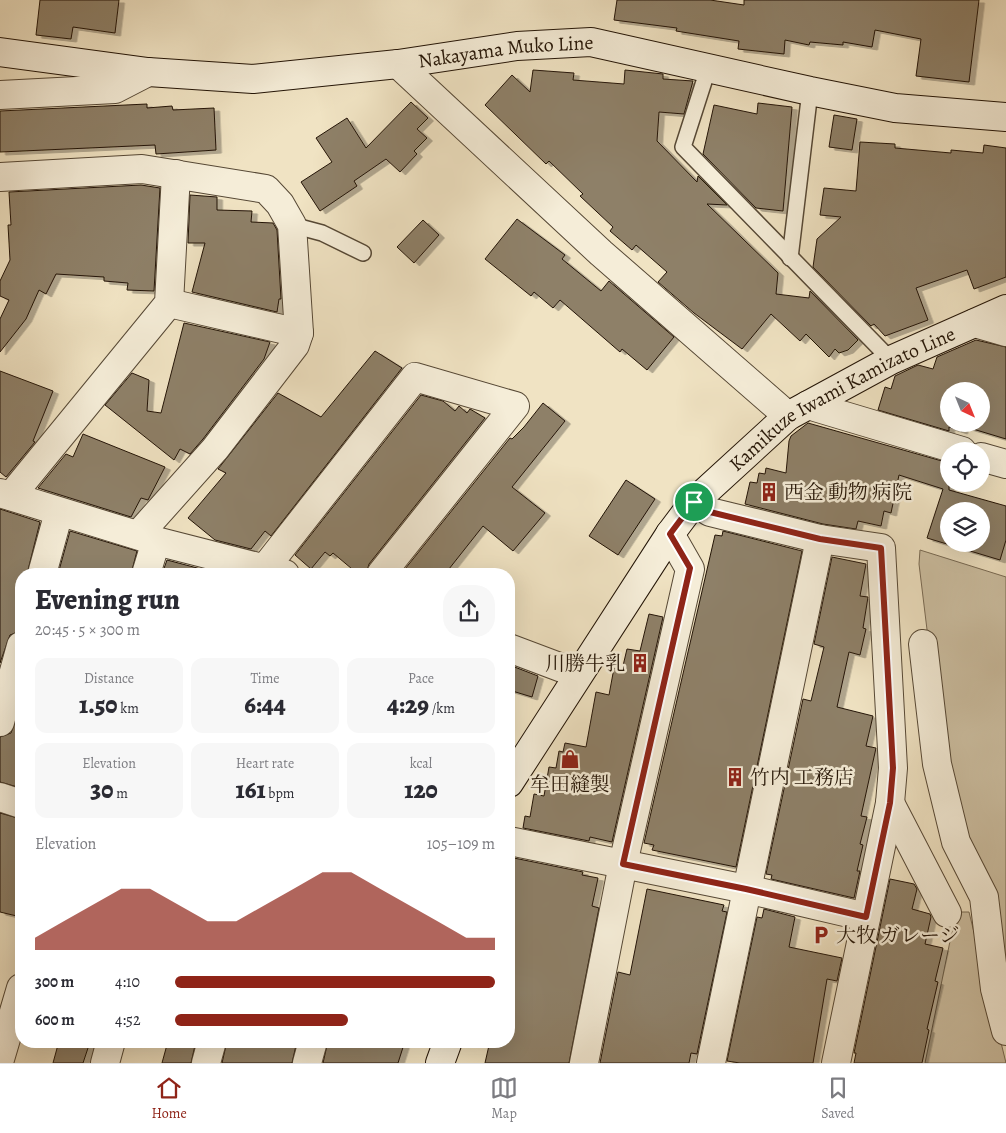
<!DOCTYPE html>
<html lang="en">
<head>
<meta charset="utf-8">
<style>
  body { margin:0; font-family:Alegreya,"Noto Serif JP",serif; background:#f7f7f7; color:#2b2b33; height:100vh; display:flex; flex-direction:column; font-size:19px; white-space:nowrap }
  * { box-sizing:border-box; margin:0 }
  p { font-size:16px; color:#7c7c81 }
  .icon { flex:none; width:28px; height:28px; fill:none; stroke:currentColor; stroke-width:2; stroke-linecap:round; stroke-linejoin:round }
  .map { position:relative; flex:1; overflow:hidden }
  .panel { position:absolute; left:15px; top:568px; width:500px; height:480px; display:flex; flex-direction:column; background:#fff; border-radius:20px; box-shadow:0 5px 20px #0002 }
  .panel>* { flex:none }
  .needle { width:32px; rotate:137deg }
  .fabs { position:absolute; left:940px; top:382px; display:grid; gap:10px }
  .fabs a { display:grid; place-items:center; width:50px; height:50px; border-radius:50%; background:#fff; box-shadow:0 5px 20px #0002; font-size:25px }
  .pin { position:absolute; display:grid; place-items:center; width:42px; height:42px; color:#fff; margin:-21px; border:2px solid #fff; border-radius:50%; box-shadow:0 1px 5px #0007 }
  .round { display:grid; place-items:center; flex:none; width:52px; height:52px; border-radius:20px; background:#f7f7f7 }
  .headline { display:flex; align-items:center; justify-content:space-between; height:85px; padding:0 20px }
  h1 { font-size:28px; font-weight:800; line-height:38px }
  .metrics { display:grid; grid-template-columns:repeat(3,1fr); gap:8px; height:85px; padding:5px 20px }
  .metrics div { display:grid; align-content:center; border-radius:12px; background:#f7f7f7; text-align:center }
  .metrics b { font-size:25px; font-weight:800 }
  .metrics small { font-size:14px; font-weight:400 }
  .metrics p { font-size:14px }
  .chart { height:140px; padding:10px 20px }
  .chart p { display:flex; justify-content:space-between }
  .chart svg { width:100%; height:90px; margin-top:5px; fill:#8f2418; opacity:.7 }
  ul { padding:0 20px; list-style:none; font-size:16px }
  li { display:grid; grid-template-columns:80px 60px 1fr; align-items:center; height:38px }
  li i { height:12px; border-radius:6px; background:#8f2418 }
  .tab-bar { display:flex; justify-content:space-around; align-items:center; height:70px; border-top:1px solid #e1e1e2; background:#fff; font-size:14px; color:#7c7c81 }
  .tab-bar a { display:grid; justify-items:center; gap:2px }
  .tab-bar .active { color:#8f2418 }
  .map>svg:first-child { display:block }
</style>
</head>
<body>
<div class="map">
<svg width="1006" height="1063" viewBox="0 0 1006 1063">
  <defs>
    <filter id="shadow"><feDropShadow dx="5.5" dy="3" stdDeviation="0" flood-color="#0004"/></filter>
  </defs>
  <rect width="100%" height="100%" fill="#f0e3c3"/>
  <filter id="stains"><feTurbulence type="fractalNoise" baseFrequency=".004" numOctaves="4"/><feColorMatrix values="0 0 0 0 .2 0 0 0 0 .09 0 0 0 0 .02 0 0 0 .5 -.17"/></filter>
  <radialGradient id="worn" r=".72"><stop offset=".6" stop-color="#630" stop-opacity="0"/><stop offset="1" stop-color="#630" stop-opacity=".3"/></radialGradient>
  <!-- green -->
  <g fill="#cdc0a3" stroke="#786a54">
    <path d="M920,550L1006,577V1005L961,837L929,646L919,564Z"/>
    <path d="M956,912H969L1006,1063H925Z"/>
  </g>
  <!-- building -->
  <g fill="#8e8068" stroke="#231406" fill-rule="evenodd" filter="url(#shadow)">
    <path d="M40,0H119L115,33L73,27L71,39L36,35Z"/>
    <path d="M617,0H710L744,5V0H979L969,82L916,76L921,39L875,30L872,47L843,42V45L810,42L809,45L785,40L784,54L738,49L739,41L676,31L677,28L614,20Z"/>
    <path d="M533,70L574,73L573,80L624,84L625,70L663,74V79L693,81L684,114L659,112L657,141L697,182L698,176L727,205L707,204L778,273L776,294L809,298L810,291L858,340L848,350L839,353L835,349L829,357L806,334L800,341L771,314L742,349L694,313L658,282L667,272L636,245L632,250L610,231L613,227L580,196L583,194L549,161L546,164L485,105L512,75L530,92Z"/>
    <path d="M411,102L428,118L417,129L427,138L414,151L417,154L400,172L386,159L354,181L357,186L320,211L301,182L332,162L316,138L347,118L366,148Z"/>
    <path d="M758,103L792,107L783,211L756,208L703,154L714,105L757,114Z"/>
    <path d="M147,104V108L172,106L173,110L214,108L216,150L156,154L155,145L0,152V111Z"/>
    <path d="M834,115L857,119L852,150L829,147Z"/>
    <path d="M860,142L895,144V148L951,153V150L983,153L984,145L1006,148V277L974,289L967,270L916,288L928,320L885,336L874,324L871,326L813,267L817,239L841,217L820,215L824,188L856,191Z"/>
    <path d="M141,185L160,188L154,291L127,290L128,283L104,281V277L56,274L46,294L39,290L26,319L0,352V319L9,300L0,296V281L10,260L8,225H11L9,192Z"/>
    <path d="M190,195L217,197V210L252,211L251,222L273,223L277,230L281,299H279L277,312L192,292L205,243H188Z"/>
    <path d="M517,219L565,255L562,259L601,291L609,281L674,337L647,370L622,349L620,352L560,300L553,308L534,292L531,296L485,259Z"/>
    <path d="M423,220L439,235L414,263L397,247Z"/>
    <path d="M184,323L270,342L264,359L203,439L190,454L180,449L174,460L105,405L132,373L149,380L147,411L161,413Z"/>
    <path d="M976,340L1006,347V439L963,426L962,431L949,427V431L878,410L885,387L891,389L895,376L918,365L933,369L937,357ZM949,391H981V424H949Z"/>
    <path d="M375,351L402,368L271,536L265,531L251,549L215,540L188,518L226,473L218,469L278,393L321,417Z"/>
    <path d="M0,371L53,391L33,441L35,442L6,477L0,472Z"/>
    <path d="M421,395L443,401L455,411L459,406L467,413L470,409L485,418L369,564L366,574H358L333,553L330,556L325,552L311,569L295,555Z"/>
    <path d="M543,403L565,421L512,487L545,513L513,551L483,526L445,574H401L510,438L512,439L524,427Z"/>
    <path d="M808,423L949,463V490L1006,506V540L1000,560L927,538L943,489L899,475L891,513L884,511L881,526L858,521L856,529L823,524L745,504L750,482L757,483L759,473L765,474L766,468L786,473L789,441L791,436ZM949,511H981V544H949Z"/>
    <path d="M83,434L165,467L148,500L141,498L131,517L38,488L66,454L73,457Z"/>
    <path d="M626,480L655,499L618,555L589,536Z"/>
    <path d="M0,509L40,522L27,574H21V631L10,635L0,663Z"/>
    <path d="M70,531L137,551L131,574H58Z"/>
    <path d="M723,531L802,551L736,867L652,850L654,845L644,843L715,535L722,536Z"/>
    <path d="M832,557L866,564L860,596L868,597L863,628L866,629L860,655L849,652L837,707L873,716L866,746L876,748L861,816L867,817L860,844L863,845L857,871H860L854,898L771,879L772,875L766,874L803,699L811,701L824,647L814,644Z"/>
    <path d="M167,560L201,569V574H162Z"/>
    <path d="M649,614L663,617L612,842L590,837L589,841L523,828L525,816L530,817L534,794L544,796L549,767L556,768L559,751L563,752L565,743L586,747L596,692L609,695L614,668L622,670L627,649L640,651Z"/>
    <path d="M512,666L538,676L532,697L509,690Z"/>
    <path d="M21,704V788L0,782V737L11,733Z"/>
    <path d="M0,813L21,819V917L0,912Z"/>
    <path d="M509,857L583,872L582,875L598,878L592,906L599,908L569,1063H485L490,1041H509Z"/>
    <path d="M890,879L914,884L917,889L912,909L930,914L931,917L925,944L943,948L935,981L938,982L927,1029L929,1030L922,1063H854L856,1053H854Z"/>
    <path d="M647,889L724,905L722,911L727,912L697,1054L691,1053L689,1063H600L618,972L630,975Z"/>
    <path d="M764,909L795,917L789,947L842,958L837,981L827,979L813,1063H740L727,1061L757,917L762,918Z"/>
    <path d="M59,1041H76L89,1045L83,1063H53Z"/>
    <path d="M168,1041H196L191,1063H162Z"/>
    <path d="M227,1041H297L292,1063H222Z"/>
    <path d="M328,1041H405L398,1063H323Z"/>
  </g>
  <g fill="none" stroke-linecap="round" stroke-linejoin="round">
    <!-- lane casing -->
    <g stroke="#564835" stroke-width="18">
      <g id="lane">
        <path d="M708,69L683,147L891,360"/>
        <path d="M292,225L322,233L363,253"/>
        <path d="M790,258L810,91"/>
      </g>
    </g>
    <!-- street casing -->
    <g stroke="#564835" stroke-width="30">
      <g id="street">
        <path d="M398,64L601,253L788,416"/>
        <path d="M0,95L115,89L148,72"/>
        <path d="M0,177L142,169L266,189L280,204L292,225L299,333L295,345L215,449L139,534"/>
        <path d="M169,303L299,333"/>
        <path d="M975,323L1006,332"/>
        <path d="M808,405L962,451"/>
        <path d="M981,457L1006,464"/>
        <path d="M0,493L156,541L285,574"/>
        <path d="M11,496L169,303L176,174"/>
        <path d="M694,502L710,512L820,539L881,548L893,768L890,803L836,1063"/>
        <path d="M265,568L415,377L515,406L381,574"/>
        <path d="M42,574L59,512"/>
        <path d="M146,574L156,541"/>
        <path d="M923,644L937,764L956,842L984,897L995,989L1006,1031"/>
        <path d="M509,648L578,674"/>
        <path d="M0,722L21,646"/>
        <path d="M0,797L21,804"/>
        <path d="M890,803L947,913"/>
        <path d="M509,841L746,889L866,917"/>
        <path d="M0,1059L21,988"/>
        <path d="M105,1063L111,1041"/>
        <path d="M206,1063L212,1041"/>
        <path d="M307,1063L313,1041"/>
        <path d="M584,1063L623,864L690,569L670,534"/>
        <path d="M711,1063L820,539"/>
      </g>
    </g>
    <!-- secondary casing -->
    <g stroke="#231406" stroke-width="30">
      <g id="secondary">
        <path id="s1" d="M0,52L148,72L253,79L398,64L517,46L591,42L810,91L895,108L1006,117"/>
        <path id="s2" d="M509,783L670,534L694,502L788,416L891,360L1006,309"/>
        <path d="M440,1063L448,1041"/>
      </g>
    </g>
    <!-- lane -->
    <use href="#lane" stroke="#f5edd8" stroke-width="15"/>
    <!-- street -->
    <use href="#street" stroke="#f5edd8" stroke-width="28"/>
    <!-- secondary -->
    <use href="#secondary" stroke="#f5edd8" stroke-width="28"/>
  </g>
  <g fill="none" stroke-linecap="round" stroke-linejoin="round">
    <!-- route casing -->
    <g stroke="#fff" stroke-width="10">
      <path id="route" d="M694,502L710,512L820,539L881,548L893,768L890,803L866,917L746,889L623,864L690,568L670,534Z"/>
    </g>
    <!-- route -->
    <use href="#route" stroke="#8f2418" stroke-width="6"/>
  </g>
  <!-- icons -->
  <defs>
    <g id="building-bare" transform="scale(1.5)"><path d="M-4-6H4V6H1V3H-1V6H-4ZM-2.5-4.3h1.7v1.8h-1.7ZM.8-4.3h1.7v1.8H.8ZM-2.5-1h1.7V.8h-1.7ZM.8-1h1.7V.8H.8Z" fill="#8f2418" stroke="#f5edd8" stroke-width="2.5" paint-order="stroke"/></g>
    <g id="shop-bare" transform="scale(1.5)"><path d="M-5-2.5h2.3a2.7 3.5 0 0 1 5.4 0H5L5.5 6h-11ZM-1.5-2.5h3a1.5 2.3 0 0 0-3 0Z" fill="#8f2418" stroke="#f5edd8" stroke-width="2.5" paint-order="stroke"/></g>
    <g id="parking-bare" transform="scale(1.5)"><path d="M-3.5-5.5H1a3.5 3.5 0 0 1 0 7H-1V5.5H-3.5ZM-1-3.4V-.6H.8a1.4 1.4 0 0 0 0-2.8Z" fill="#8f2418" stroke="#f5edd8" stroke-width="2.5" paint-order="stroke"/></g>
  </defs>
  <g fill-rule="evenodd">
    <use href="#building-bare" x="769" y="492"/>
    <use href="#building-bare" x="640" y="663"/>
    <use href="#shop-bare" x="570" y="759"/>
    <use href="#building-bare" x="735" y="777"/>
    <use href="#parking-bare" x="821" y="935"/>
  </g>
  <g text-anchor="middle" dominant-baseline="central" stroke-width="5" stroke-linejoin="round" paint-order="stroke">
    <!-- street labels -->
    <g font-size="20" fill="#231406" stroke="#f5edd8">
      <text stroke="none"><textPath href="#s1" startOffset="509">Nakayama Muko Line</textPath></text>
      <text stroke="none"><textPath href="#s2" startOffset="519">Kamikuze Iwami Kamizato Line</textPath></text>
    </g>
    <!-- poi labels -->
    <g font-size="20" fill="#231406" stroke="#f5edd8" text-anchor="start">
      <text x="784" y="492">西金 動物 病院</text>
      <text x="625" y="663" text-anchor="end">川勝牛乳</text>
      <text x="750" y="777">竹内 工務店</text>
      <text x="570" y="784" text-anchor="middle">牟田縫製</text>
      <text x="836" y="935">大牧 ガレージ</text>
    </g>
  </g>
  <rect width="100%" height="100%" filter="url(#stains)"/>
  <rect width="100%" height="100%" fill="url(#worn)"/>
</svg>
<div class="fabs">
<a><svg class="needle" viewBox="-14 -14 28 28"><path d="M0-13l5 13h-10z" fill="#e53935"/><path d="M0 13l5-13h-10z" fill="#7c7c81"/></svg></a>
<a><svg class="icon" aria-label="locate" viewBox="0 0 24 24"><circle cx="12" cy="12" r="6"/><path d="M12 2v4M12 18v4M2 12h4M18 12h4"/></svg></a>
<a><svg class="icon" aria-label="layers" viewBox="0 0 24 24"><path d="M12 4l9 5-9 5-9-5zM3 14l9 5 9-5"/></svg></a>
</div>
<div class="pin" style="left:694px;top:502px;background:#1e9e55"><svg class="icon" aria-label="arrive" viewBox="0 0 24 24"><path d="M6 21V4h12l-3 4 3 4H6"/></svg></div>
<section class="panel">
<div class="headline"><div><h1>Evening run</h1><p>20:45 · 5 × 300 m</p></div><a class="round"><svg class="icon" aria-label="share" viewBox="0 0 24 24"><path d="M12 15V3M7 8l5-5 5 5M5 13v7h14v-7"/></svg></a></div>
<div class="metrics">
<div><p>Distance</p><b>1.50<small> km</small></b></div>
<div><p>Time</p><b>6:44</b></div>
<div><p>Pace</p><b>4:29<small> /km</small></b></div>
</div>
<div class="metrics">
<div><p>Elevation</p><b>30<small> m</small></b></div>
<div><p>Heart rate</p><b>161<small> bpm</small></b></div>
<div><p>kcal</p><b>120</b></div>
</div>
<div class="chart"><p><span>Elevation</span>105–109 m</p>
<svg viewBox="0 0 160 44" preserveAspectRatio="none"><path d="M0 44V38L10 30L20 22L30 14L40 14L50 22L60 30L70 30L80 22L90 14L100 6L110 6L120 14L130 22L140 30L150 38L160 38V44z"/></svg>
</div>
<ul>
<li><b>300 m</b>4:10<i style="width:100%"></i></li>
<li><b>600 m</b>4:52<i style="width:54%"></i></li>
</ul>
</section>
</div>
<nav class="tab-bar">
<a class="active"><svg class="icon" aria-label="home" viewBox="0 0 24 24"><path d="M3 11l9-7 9 7M6 9v11h12V9"/></svg>Home</a>
<a><svg class="icon" aria-label="map" viewBox="0 0 24 24"><path d="M3 6l6-2 6 2 6-2v14l-6 2-6-2-6 2zM9 4v14M15 6v14"/></svg>Map</a>
<a><svg class="icon" aria-label="saved" viewBox="0 0 24 24"><path d="M7 4h10v16l-5-4-5 4z"/></svg>Saved</a>
</nav>
</body>
</html>
